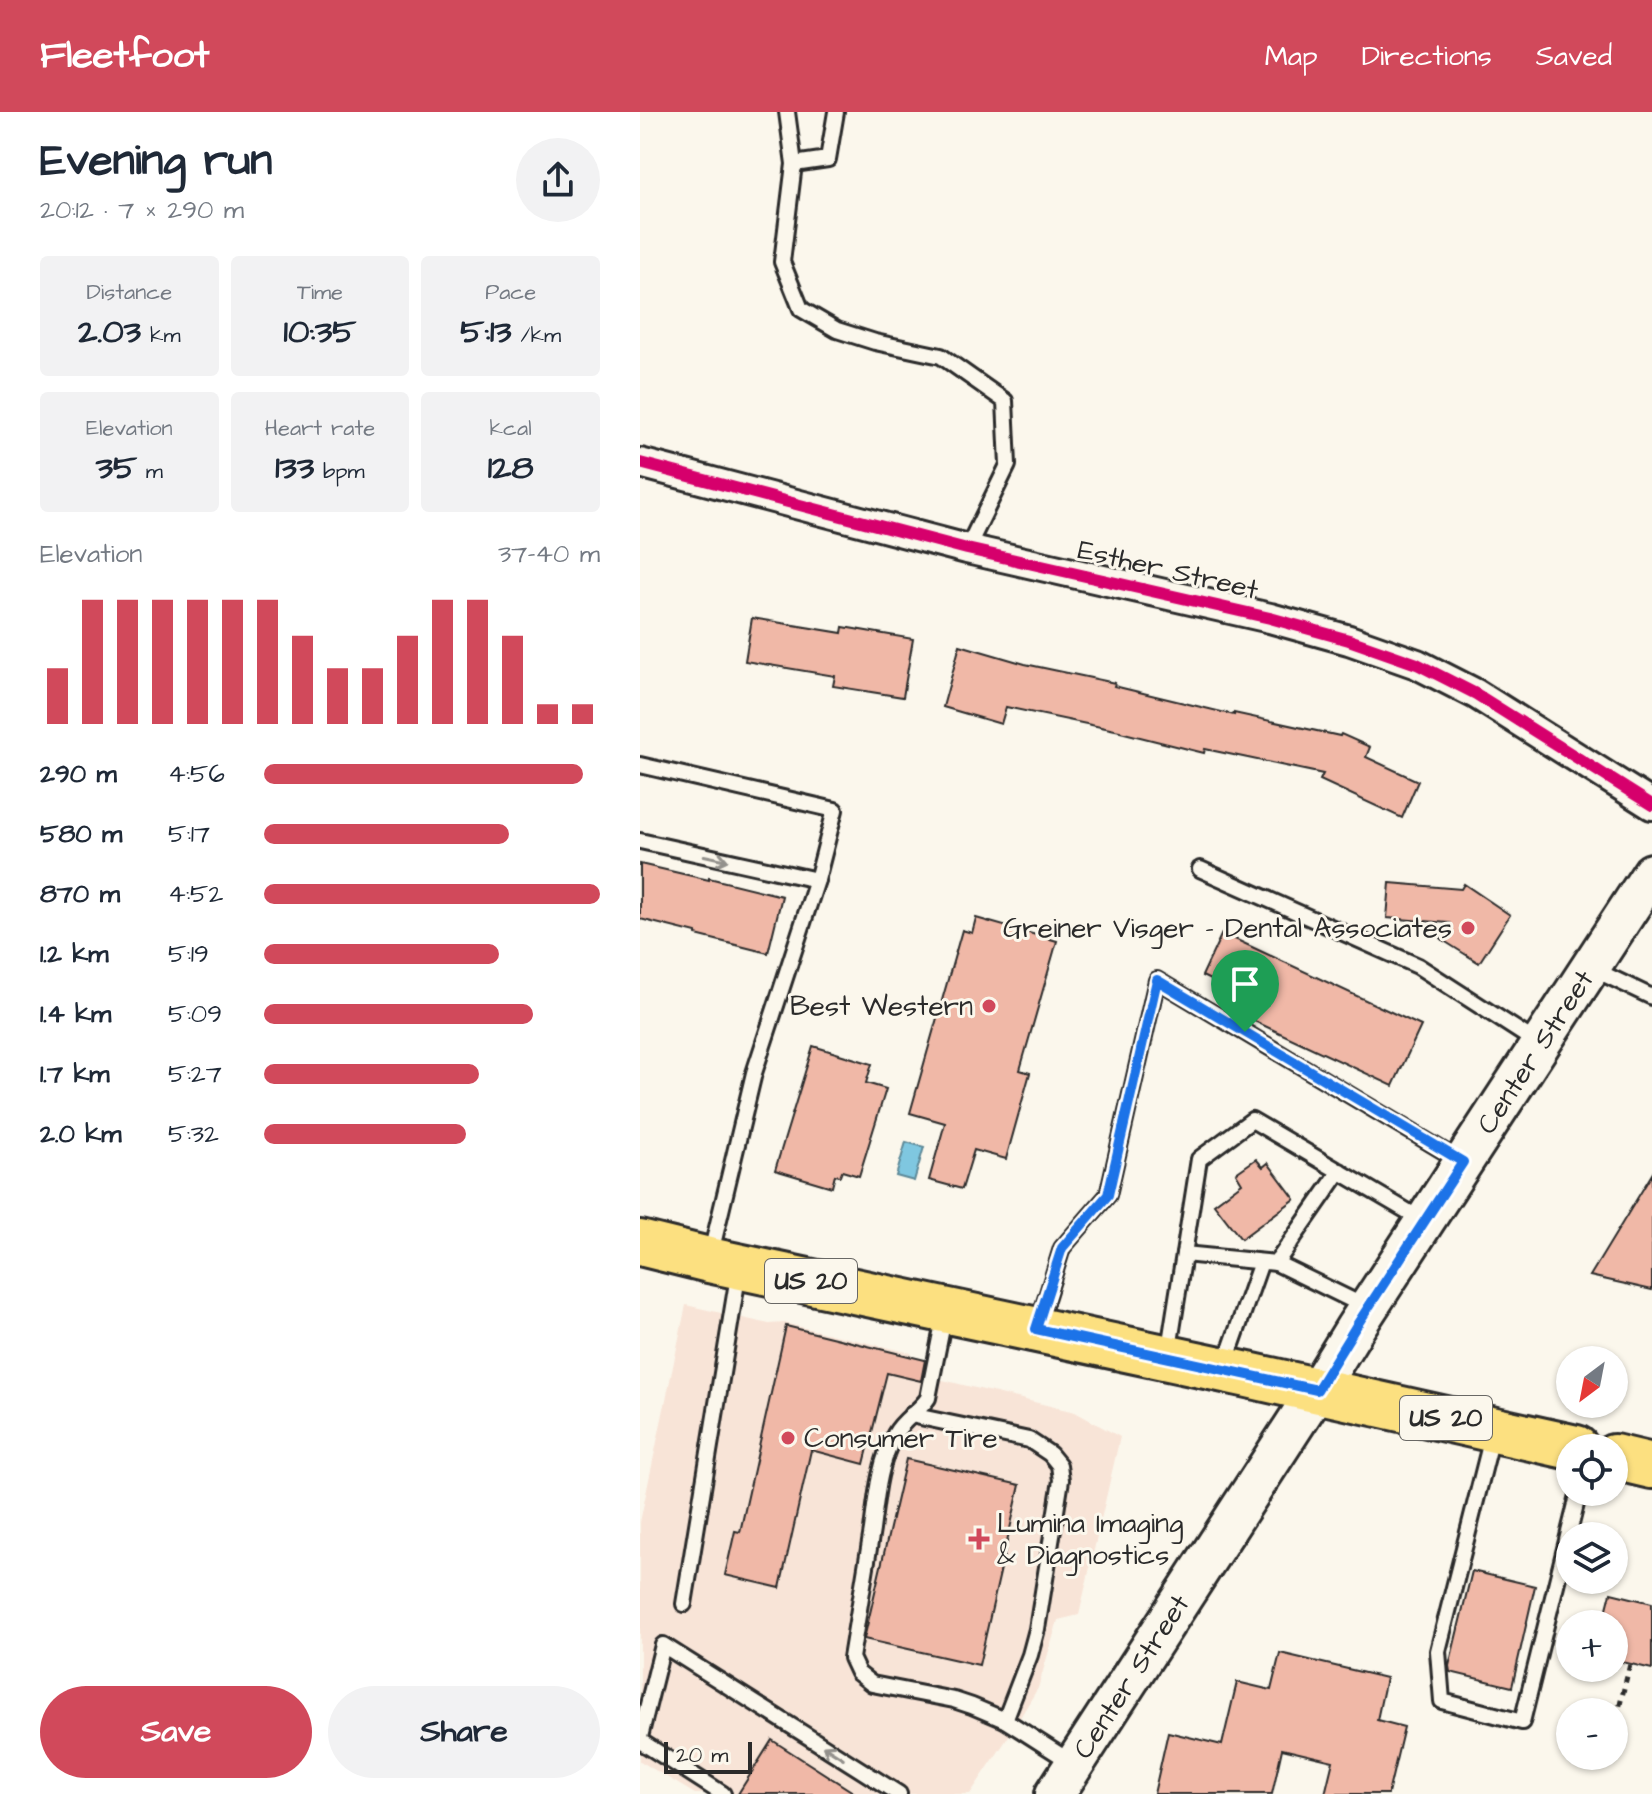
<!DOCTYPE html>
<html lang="en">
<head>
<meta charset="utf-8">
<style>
  body { margin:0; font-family:"Architects Daughter",sans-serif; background:#f2f2f3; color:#1f2937; height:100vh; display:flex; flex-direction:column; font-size:30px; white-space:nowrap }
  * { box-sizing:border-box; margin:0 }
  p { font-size:26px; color:#747a83 }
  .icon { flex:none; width:44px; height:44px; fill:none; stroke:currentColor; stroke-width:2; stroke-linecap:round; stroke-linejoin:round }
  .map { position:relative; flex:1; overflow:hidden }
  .drawer { display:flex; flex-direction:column; background:#fff; width:640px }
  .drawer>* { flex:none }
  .needle { width:52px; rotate:212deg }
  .controls { position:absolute; left:916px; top:1234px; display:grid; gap:16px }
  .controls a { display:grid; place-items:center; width:72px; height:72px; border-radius:50%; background:#fff; box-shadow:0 2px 6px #0004; font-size:40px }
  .scale { position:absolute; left:24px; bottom:20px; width:88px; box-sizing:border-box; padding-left:8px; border:4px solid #2b2b2b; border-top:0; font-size:22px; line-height:28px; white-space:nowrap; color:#2b2b2b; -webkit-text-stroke:6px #fbf7ec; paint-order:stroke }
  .pin { position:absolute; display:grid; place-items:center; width:68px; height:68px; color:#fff; margin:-82px -34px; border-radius:50% 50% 50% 0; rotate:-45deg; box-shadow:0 0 8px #0007 }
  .pin .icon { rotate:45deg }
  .round { display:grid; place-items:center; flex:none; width:84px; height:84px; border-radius:42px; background:#f2f2f3 }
  .overview { display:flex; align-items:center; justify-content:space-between; height:136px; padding:0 40px }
  h1 { font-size:44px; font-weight:700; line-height:60px }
  .metrics { display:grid; grid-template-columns:repeat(3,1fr); gap:12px; height:136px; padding:8px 40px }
  .metrics div { display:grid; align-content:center; border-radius:8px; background:#f2f2f3; text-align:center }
  .metrics b { font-size:34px; font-weight:700 }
  .metrics small { font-size:22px; font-weight:400 }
  .metrics p { font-size:22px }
  .chart { height:224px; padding:16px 40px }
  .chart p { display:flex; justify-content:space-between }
  .chart svg { width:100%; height:144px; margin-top:8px; stroke:#d1495b; stroke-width:6 }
  .button { display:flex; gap:16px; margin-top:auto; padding:16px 40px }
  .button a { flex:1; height:92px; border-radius:48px; background:#d1495b; color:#fff; font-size:32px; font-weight:700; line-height:92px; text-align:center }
  .button a+a { background:#f2f2f3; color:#1f2937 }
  ul { padding:0 40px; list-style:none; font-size:26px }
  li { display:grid; grid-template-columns:128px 96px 1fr; align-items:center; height:60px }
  li i { height:20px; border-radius:10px; background:#d1495b }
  header { display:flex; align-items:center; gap:48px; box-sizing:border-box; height:112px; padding:0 40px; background:#d1495b; color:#fff }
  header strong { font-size:38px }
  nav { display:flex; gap:44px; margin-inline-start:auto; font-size:28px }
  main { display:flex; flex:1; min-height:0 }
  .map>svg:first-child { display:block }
</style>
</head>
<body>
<header>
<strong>Fleetfoot</strong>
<nav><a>Map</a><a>Directions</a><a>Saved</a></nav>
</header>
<main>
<section class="drawer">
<div class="overview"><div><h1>Evening run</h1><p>20:12 · 7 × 290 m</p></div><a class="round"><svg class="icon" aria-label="share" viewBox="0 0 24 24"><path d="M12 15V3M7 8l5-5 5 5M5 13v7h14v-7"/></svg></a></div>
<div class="metrics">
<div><p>Distance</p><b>2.03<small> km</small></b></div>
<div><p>Time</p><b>10:35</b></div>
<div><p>Pace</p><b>5:13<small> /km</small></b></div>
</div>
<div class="metrics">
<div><p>Elevation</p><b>35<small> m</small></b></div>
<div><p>Heart rate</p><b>133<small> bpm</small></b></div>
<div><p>kcal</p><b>128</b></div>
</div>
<div class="chart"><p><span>Elevation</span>37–40 m</p>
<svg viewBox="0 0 160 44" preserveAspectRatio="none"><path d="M5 44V27M15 44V6M25 44V6M35 44V6M45 44V6M55 44V6M65 44V6M75 44V17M85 44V27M95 44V27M105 44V17M115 44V6M125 44V6M135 44V17M145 44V38M155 44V38"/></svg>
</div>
<ul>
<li><b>290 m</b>4:56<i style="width:95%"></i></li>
<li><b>580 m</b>5:17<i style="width:73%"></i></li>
<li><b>870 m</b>4:52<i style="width:100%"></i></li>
<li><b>1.2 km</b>5:19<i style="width:70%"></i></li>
<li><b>1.4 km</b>5:09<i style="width:80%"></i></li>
<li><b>1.7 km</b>5:27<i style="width:64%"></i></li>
<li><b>2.0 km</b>5:32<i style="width:60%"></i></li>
</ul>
<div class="button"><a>Save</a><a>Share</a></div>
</section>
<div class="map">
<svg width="1012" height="1682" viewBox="0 0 1012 1682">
  <rect width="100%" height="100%" fill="#fbf7ec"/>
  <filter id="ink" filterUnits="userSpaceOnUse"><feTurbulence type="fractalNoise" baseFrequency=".0125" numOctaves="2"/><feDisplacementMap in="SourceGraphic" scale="16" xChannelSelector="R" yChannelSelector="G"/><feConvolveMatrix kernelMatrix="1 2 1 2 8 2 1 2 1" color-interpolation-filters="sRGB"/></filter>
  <g filter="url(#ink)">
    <!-- built -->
    <path fill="#f8e4d7" d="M46,1193L129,1212L144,1211L271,1241L278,1262L435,1300L480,1325L439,1503L418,1508L398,1576L365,1630L330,1682H55L0,1649V1410Z"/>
    <!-- water -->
    <path fill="#7fc7e0" stroke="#5d8998" stroke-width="2" d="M266,1030L284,1035L274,1069L256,1064Z"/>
    <!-- building -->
    <g fill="#f0b8a7" stroke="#2b2b2b" stroke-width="2">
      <path d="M112,506L202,521L203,515L273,527L263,585L193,574L195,564L105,549Z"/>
      <path d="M320,533L385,552L475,571L474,574L594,603V601L700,624L701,622L730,635L726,645L778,669L762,706L680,668L683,662L565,637L564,641L480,620V619L366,595L361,612L303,595Z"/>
      <path d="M0,752L69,768V766L142,784L128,841L56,823V821L0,807Z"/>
      <path d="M750,771L821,777L824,772L870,803L839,851L801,827L810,811L747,806Z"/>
      <path d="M336,806L417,829L380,958L390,961L366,1047L334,1038L322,1077L289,1068L305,1011L270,1001L322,818L332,821Z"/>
      <path d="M582,821L781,914L753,974L610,907L618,891L562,864Z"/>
      <path d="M173,934L232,952L226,971L246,977L219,1064L202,1059L200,1064L195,1063L192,1075L135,1058Z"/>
      <path d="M616,1047L623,1055L628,1051L655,1087L601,1127L574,1092L602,1071L596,1061Z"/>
      <path d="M1012,1062V1178L950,1164Z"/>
      <path d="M146,1214L285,1248L281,1269L247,1261L224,1352L171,1338L140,1476L85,1463L95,1419L100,1420Z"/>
      <path d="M266,1347L380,1373L339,1553L224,1527Z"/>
      <path d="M832,1459L895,1474L872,1575L810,1560L809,1554Z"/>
      <path d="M971,1481L1012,1491V1557L974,1548V1512H963Z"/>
      <path d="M640,1541L746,1566L737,1608L764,1615L748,1682H685L693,1649L642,1637L632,1682H514L528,1620L582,1633L597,1570L631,1578Z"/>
      <path d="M132,1628L216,1682H98Z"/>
    </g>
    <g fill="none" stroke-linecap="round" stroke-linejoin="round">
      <!-- lane casing -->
      <g stroke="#2b2b2b" stroke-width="20">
        <g id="lane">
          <path d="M147,0L154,52L142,150L161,197L197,218L235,230L301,244L365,289L368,353L327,437"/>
          <path d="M154,52L188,47L196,0"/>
          <path d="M0,653L195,698L177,768L0,729"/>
          <path d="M560,757L778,854L899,932"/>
          <path d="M951,856L1012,885"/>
          <path d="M544,1142L636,1151L700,1059"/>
          <path d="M70,1145L114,961L177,768"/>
          <path d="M636,1151L726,1195"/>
          <path d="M305,1201L288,1286C279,1300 263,1307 255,1322C239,1350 236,1387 232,1418C225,1461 218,1504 211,1546L218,1561L232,1572L314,1588L332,1594L365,1608L434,1652"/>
          <path d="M398,1213L422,1136L468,1083L517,868L822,1050"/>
          <path d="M528,1243L559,1047L612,1008L784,1109"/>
          <path d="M584,1255L621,1150"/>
          <path d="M271,1303L389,1328L410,1342L419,1353L421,1368L397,1517L390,1543L365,1608"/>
          <path d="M853,1321L798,1539L802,1589L882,1610L939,1380"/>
          <path d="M44,1492L99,1158"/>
          <path d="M0,1625L23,1533L259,1682"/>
          <path d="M0,1629L83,1682"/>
        </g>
      </g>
      <!-- street casing -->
      <g stroke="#2b2b2b" stroke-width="34">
        <path id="street" d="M0,351L327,437L630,506L709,528L777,552L836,582L1012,693"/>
      </g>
      <!-- secondary casing -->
      <g stroke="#2b2b2b" stroke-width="44">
        <g id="secondary">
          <path id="s1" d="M415,1682L677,1278L715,1216L1012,761"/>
        </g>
      </g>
      <!-- primary casing -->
      <g stroke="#2b2b2b" stroke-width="50">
        <g id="primary">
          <path d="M0,1131L69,1148L608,1263L936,1336"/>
          <path d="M974,1345L1012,1354"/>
        </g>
      </g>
      <!-- path -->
      <path stroke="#2b2b2b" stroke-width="5" stroke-dasharray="6 6" stroke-linecap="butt" d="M974,1617L990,1552"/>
      <!-- lane -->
      <use href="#lane" stroke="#fbf7ec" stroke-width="14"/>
      <!-- street -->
      <use href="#street" stroke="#fbf7ec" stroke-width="28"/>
      <!-- secondary -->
      <use href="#secondary" stroke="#fbf7ec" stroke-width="38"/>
      <!-- primary -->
      <use href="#primary" stroke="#fce080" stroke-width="44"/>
      <!-- cycleway casing -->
      <g stroke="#fbf7ec" stroke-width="17">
        <path id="cycleway" d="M0,351L327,437L630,506L709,528L777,552L836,582L1012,693"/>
      </g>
      <!-- cycleway -->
      <use href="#cycleway" stroke="#d6006c" stroke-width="12"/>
    </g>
    <!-- one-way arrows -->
    <defs><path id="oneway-shaft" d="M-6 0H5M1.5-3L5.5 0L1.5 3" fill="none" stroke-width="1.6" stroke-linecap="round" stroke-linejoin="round" transform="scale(2)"/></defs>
    <g stroke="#93918c">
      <use href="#oneway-shaft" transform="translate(76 746) rotate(12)"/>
      <use href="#oneway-shaft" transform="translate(193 1640) rotate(-148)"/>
    </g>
  </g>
  <g fill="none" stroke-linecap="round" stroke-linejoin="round" filter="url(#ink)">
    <!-- route casing -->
    <g stroke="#fff" stroke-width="16">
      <path id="route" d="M517,868L823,1050L715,1216L677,1278L396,1217L422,1136L468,1083Z"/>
    </g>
    <!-- route -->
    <use href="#route" stroke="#1a73e8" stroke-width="10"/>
  </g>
  <!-- markers -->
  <g fill="#d1495b" stroke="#fbf7ec" stroke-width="3">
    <circle cx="828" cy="816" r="8"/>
    <circle cx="349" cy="894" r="8"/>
    <circle cx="148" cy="1326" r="8"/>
    <path d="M335 1415h8v8h8v8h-8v8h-8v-8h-8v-8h8z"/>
  </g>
  <g text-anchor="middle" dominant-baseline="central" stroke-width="6" stroke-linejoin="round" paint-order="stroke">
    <!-- shield labels -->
    <g fill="#fbf7ec" stroke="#696865" stroke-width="2">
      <rect x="125" y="1147" width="92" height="44" rx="6"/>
      <rect x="760" y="1284" width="92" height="44" rx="6"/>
    </g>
    <g font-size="26" font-weight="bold" fill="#2b2b2b">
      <text x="171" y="1169">US 20</text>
      <text x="806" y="1306">US 20</text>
    </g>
    <!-- street labels -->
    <g font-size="28" fill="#2b2b2b" stroke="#fbf7ec">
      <text transform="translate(528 458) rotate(13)">Esther Street</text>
      <text stroke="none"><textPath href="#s1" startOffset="884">Center Street</textPath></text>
      <text stroke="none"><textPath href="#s1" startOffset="140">Center Street</textPath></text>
    </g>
    <!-- poi labels -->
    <g font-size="28" fill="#2b2b2b" stroke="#fbf7ec" text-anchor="end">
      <text x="812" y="816">Greiner Visger - Dental Associates</text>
      <text x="333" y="894">Best Western</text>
      <text x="164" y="1326" text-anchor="start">Consumer Tire</text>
      <text x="357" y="1411" text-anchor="start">Lumina Imaging<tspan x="357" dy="32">&amp; Diagnostics</tspan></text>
    </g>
  </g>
</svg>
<div class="controls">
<a><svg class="needle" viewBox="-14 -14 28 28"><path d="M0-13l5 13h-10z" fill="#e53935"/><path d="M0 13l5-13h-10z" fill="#747a83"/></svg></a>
<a><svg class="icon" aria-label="locate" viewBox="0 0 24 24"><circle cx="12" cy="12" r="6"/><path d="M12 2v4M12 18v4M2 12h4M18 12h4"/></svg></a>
<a><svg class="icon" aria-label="layers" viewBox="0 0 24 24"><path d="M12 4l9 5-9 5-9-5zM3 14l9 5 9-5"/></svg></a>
<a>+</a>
<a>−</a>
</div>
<div class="scale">20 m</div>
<div class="pin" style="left:605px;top:920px;background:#1e9e55"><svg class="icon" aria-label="arrive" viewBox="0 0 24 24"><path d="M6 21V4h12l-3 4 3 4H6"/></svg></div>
</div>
</main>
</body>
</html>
